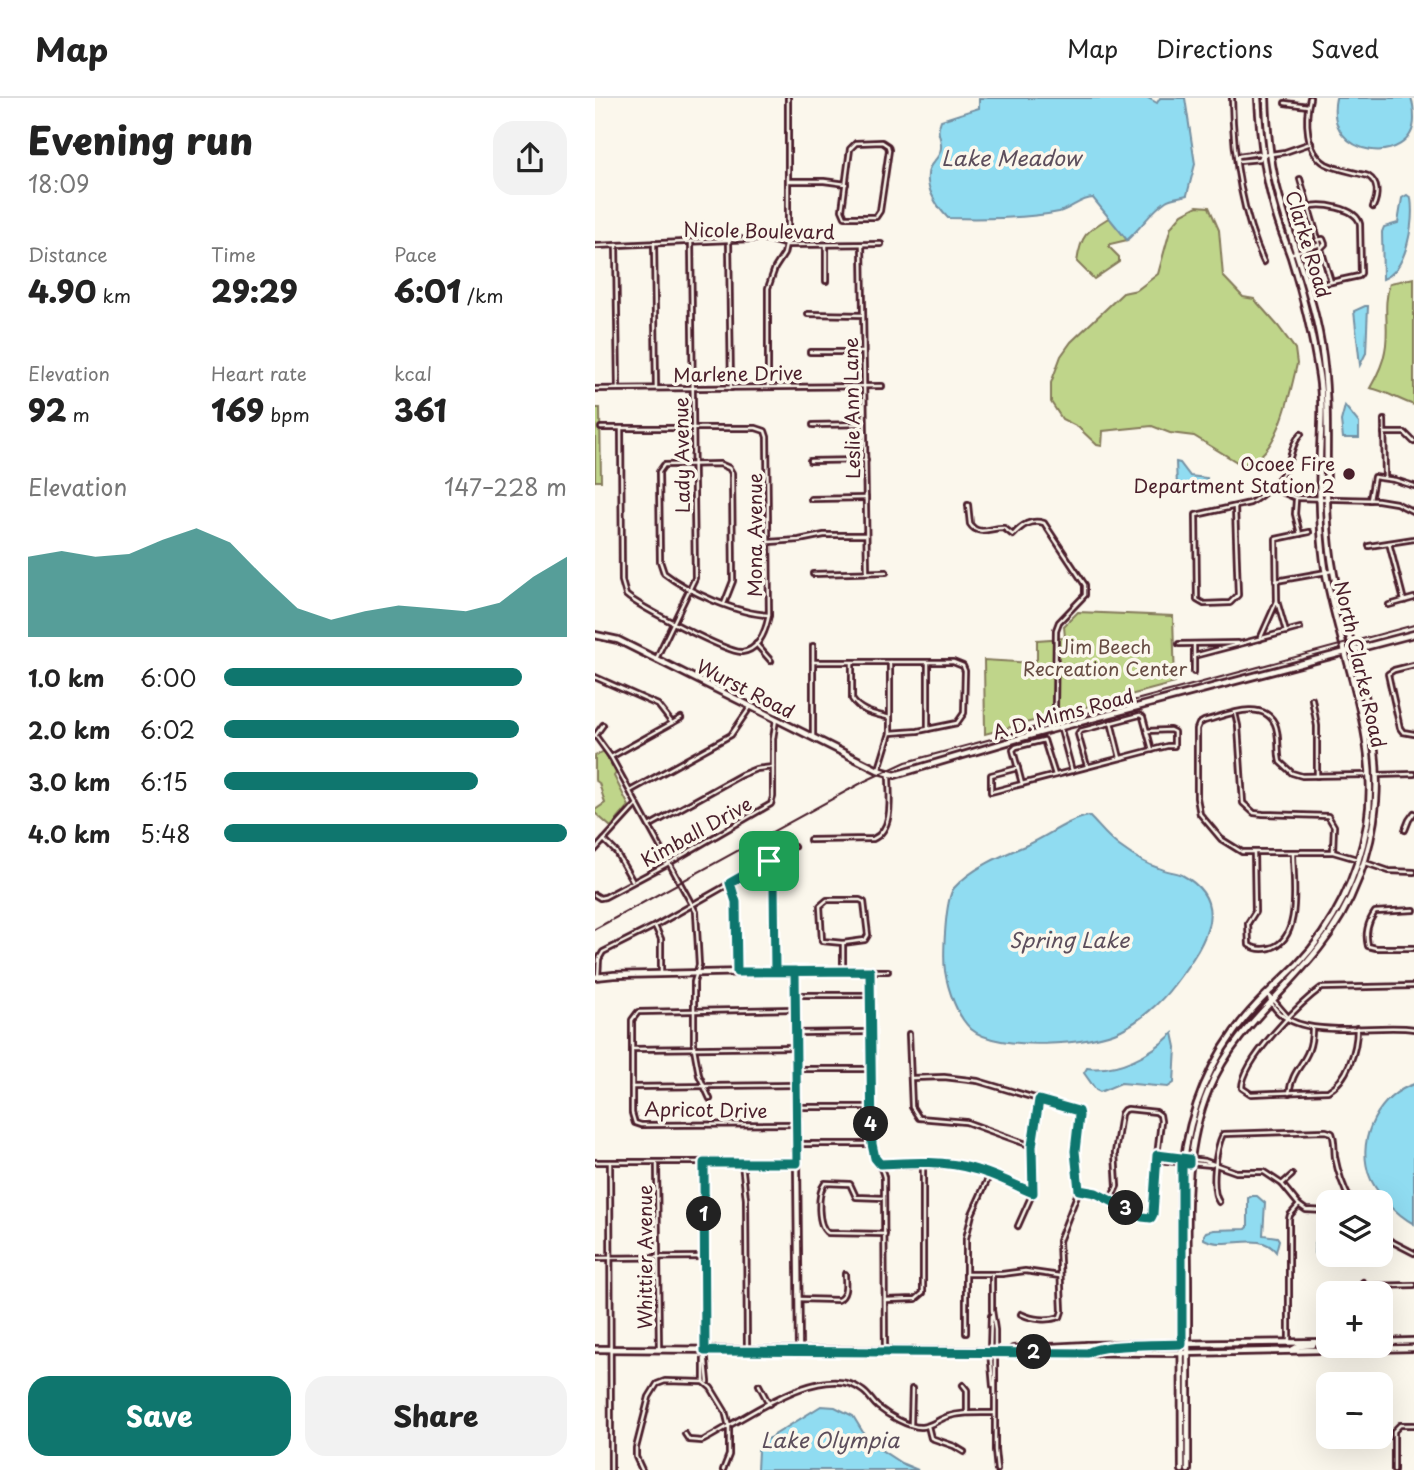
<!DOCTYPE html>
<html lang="en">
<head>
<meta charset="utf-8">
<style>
  body { margin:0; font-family:"Playpen Sans",sans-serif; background:#f2f2f2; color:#222; height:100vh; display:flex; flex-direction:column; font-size:26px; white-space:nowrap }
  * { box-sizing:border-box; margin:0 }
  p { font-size:23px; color:#767676 }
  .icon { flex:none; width:38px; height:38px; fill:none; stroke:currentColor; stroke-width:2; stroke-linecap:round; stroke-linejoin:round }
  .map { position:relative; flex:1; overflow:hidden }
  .sheet { display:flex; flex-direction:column; background:#fff; width:595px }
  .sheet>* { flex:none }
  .buttons { position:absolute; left:721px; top:1092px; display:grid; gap:14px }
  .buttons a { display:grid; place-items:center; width:77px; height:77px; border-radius:14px; background:#fff; box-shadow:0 7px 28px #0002; font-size:35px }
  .pin { position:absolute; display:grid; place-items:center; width:60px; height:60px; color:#fff; margin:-30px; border-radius:14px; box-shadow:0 4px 10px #0006 }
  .km { position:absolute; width:35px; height:35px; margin:-18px; border-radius:50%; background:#222; color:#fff; font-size:19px; line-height:35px; text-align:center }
  .round { display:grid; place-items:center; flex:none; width:74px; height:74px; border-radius:21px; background:#f2f2f2 }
  .headline { display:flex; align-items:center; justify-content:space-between; height:119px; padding:0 28px }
  h1 { font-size:38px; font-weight:800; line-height:52px }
  .stats { display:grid; grid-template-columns:repeat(3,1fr); gap:10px; height:119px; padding:7px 28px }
  .stats div { display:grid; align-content:center }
  .stats b { font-size:30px; font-weight:800 }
  .stats small { font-size:19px; font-weight:400 }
  .stats p { font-size:19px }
  .chart { height:196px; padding:14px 28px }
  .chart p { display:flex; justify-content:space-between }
  .chart svg { width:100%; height:126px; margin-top:7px; fill:#0f766e; opacity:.7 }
  .button { display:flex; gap:14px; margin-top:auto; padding:14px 28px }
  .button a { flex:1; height:80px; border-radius:21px; background:#0f766e; color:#fff; font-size:28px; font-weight:800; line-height:80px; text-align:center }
  .button a+a { background:#f2f2f2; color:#222 }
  ul { padding:0 28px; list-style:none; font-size:23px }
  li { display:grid; grid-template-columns:112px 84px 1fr; align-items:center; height:52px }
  li i { height:18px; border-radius:9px; background:#0f766e }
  header { display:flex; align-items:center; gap:42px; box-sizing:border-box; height:98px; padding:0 35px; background:#fff; border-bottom:2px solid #e0e0e0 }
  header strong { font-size:33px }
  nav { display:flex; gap:38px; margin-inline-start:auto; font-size:24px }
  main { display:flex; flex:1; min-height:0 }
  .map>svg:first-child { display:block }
</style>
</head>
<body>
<header>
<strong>Map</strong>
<nav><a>Map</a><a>Directions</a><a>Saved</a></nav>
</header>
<main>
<section class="sheet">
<div class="headline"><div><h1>Evening run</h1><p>18:09</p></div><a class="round"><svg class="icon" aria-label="share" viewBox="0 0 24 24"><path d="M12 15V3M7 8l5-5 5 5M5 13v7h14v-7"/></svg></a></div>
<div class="stats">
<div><p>Distance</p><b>4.90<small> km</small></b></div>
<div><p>Time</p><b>29:29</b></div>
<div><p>Pace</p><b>6:01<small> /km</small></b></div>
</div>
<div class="stats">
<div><p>Elevation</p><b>92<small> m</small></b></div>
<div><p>Heart rate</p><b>169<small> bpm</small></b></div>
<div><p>kcal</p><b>361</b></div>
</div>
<div class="chart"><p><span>Elevation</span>147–228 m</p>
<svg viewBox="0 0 160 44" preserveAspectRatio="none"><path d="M0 44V16L10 14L20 16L30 15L40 10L50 6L60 11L70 23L80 34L90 38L100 35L110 33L120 34L130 35L140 32L150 23L160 16V44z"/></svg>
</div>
<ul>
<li><b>1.0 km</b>6:00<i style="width:87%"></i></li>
<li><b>2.0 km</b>6:02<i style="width:86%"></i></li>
<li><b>3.0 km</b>6:15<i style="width:74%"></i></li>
<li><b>4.0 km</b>5:48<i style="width:100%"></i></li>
</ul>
<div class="button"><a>Save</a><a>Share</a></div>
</section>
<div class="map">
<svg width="819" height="1372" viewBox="0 0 819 1372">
  <rect width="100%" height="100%" fill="#fbf7ec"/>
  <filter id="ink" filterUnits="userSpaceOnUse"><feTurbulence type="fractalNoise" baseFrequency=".0143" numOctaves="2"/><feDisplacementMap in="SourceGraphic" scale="14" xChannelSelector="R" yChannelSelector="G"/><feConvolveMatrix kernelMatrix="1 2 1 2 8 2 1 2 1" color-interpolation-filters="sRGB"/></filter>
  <g filter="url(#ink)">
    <!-- green -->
    <g fill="#bfd58a" stroke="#847a5a" stroke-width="2">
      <path d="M602,108L614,109L624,132L628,178L648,199L659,201L683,228L700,251L702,266C695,295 684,356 652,366L642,364L599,338L575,335L557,328L508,333L507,348L502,347L483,329L467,321L456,304V285L466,258L476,244L528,195L542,192L563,176L576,129L587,116Z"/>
      <path d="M515,119L532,142L515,146L514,149L524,159V164L499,181L482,164C486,136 492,133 515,119Z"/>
      <path d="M819,180V307C804,302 791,293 775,290C782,278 788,266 790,253C795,230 787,209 795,185Z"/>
      <path d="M0,310H5L6,383H0Z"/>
      <path d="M483,514L578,518L580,585L390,636L389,562L438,565L442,561V542L470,540L469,528Z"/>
      <path d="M9,653L21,675L19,678L34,708L16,729L0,715V712L10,705L4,685L0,682V658Z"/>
    </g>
    <!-- water -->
    <g fill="#90dcf1" stroke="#7490a2" stroke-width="2">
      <path d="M384,0H553L562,5L565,0H590L600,66L592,97C586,99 576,99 571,103C555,114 546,130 532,142L498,100C486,100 476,111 464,114C428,121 389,121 353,120C342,109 327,86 335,69C339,62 345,59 346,50C347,37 340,38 346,22L384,10Z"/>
      <path d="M741,0H816C819,7 819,13 819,21C819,68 728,63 741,0Z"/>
      <path d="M812,97L816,100C819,122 813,172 788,181L787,134L789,129L803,125L807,100Z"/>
      <path d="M770,208H773L771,255L765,267L759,213Z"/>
      <path d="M750,308L764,325V340H748L746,323Z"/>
      <path d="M581,364L585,365L595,378L612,380L611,384L582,389Z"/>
      <path d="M494,718C504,728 513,740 524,748C536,757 553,767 566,771C573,774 581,774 587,777C641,806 604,854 578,888C566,904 545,923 526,932C497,947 402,954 376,931C362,918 353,892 350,873C348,858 350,801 359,790C376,770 408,757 432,747C453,738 472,722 494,718Z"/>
      <path d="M578,935L581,949L579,985L573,989L526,985L505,994L501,992L489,975L492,970C522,974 557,956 578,935Z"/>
      <path d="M819,986V1126C802,1117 779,1094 773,1074C763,1038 784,998 819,986Z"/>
      <path d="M657,1098H662L670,1105L668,1137L682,1139L684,1142L681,1154C665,1132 631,1153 609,1141V1137L611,1134L619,1132L651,1131L653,1129V1100Z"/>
      <path d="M733,1137V1157H786V1146L795,1153V1157L793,1160L722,1158L719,1155L720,1144L724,1139Z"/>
      <path d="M226,1308L240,1309L258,1318L274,1344L306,1365L323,1372H162L163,1352L168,1344Z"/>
    </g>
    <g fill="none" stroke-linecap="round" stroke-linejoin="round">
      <!-- street casing -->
      <g stroke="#4a1f2b" stroke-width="8">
        <g id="street">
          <path d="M637,0C638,55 646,114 669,164"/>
          <path d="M715,0C710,20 710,54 731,66C743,72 760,74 773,78C784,85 783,98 778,109"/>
          <path d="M690,5L713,8"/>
          <path d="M287,44L293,48L294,52L285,113L281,119H250L247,112L255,51L261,45Z"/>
          <path d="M669,57L690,54L716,45"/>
          <path d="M642,61L644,63L665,61L667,57L664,55L643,58V61"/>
          <path d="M705,81L736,184"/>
          <path d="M195,83H229L251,86"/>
          <path d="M712,109C726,105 761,109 765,126L766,175L764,178L727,186"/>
          <path d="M722,142L728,141L730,146L725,151"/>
          <path d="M134,143L136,290"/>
          <path d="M59,145L61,289"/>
          <path d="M21,147L23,290"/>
          <path d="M267,147L272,474"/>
          <path d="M0,148L157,141H171L192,147L286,146"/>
          <path d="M231,148V183"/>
          <path d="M695,156L723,147"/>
          <path d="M213,216L268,217"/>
          <path d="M215,254H267"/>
          <path d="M173,289V190L180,170L189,156L193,138V0"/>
          <path d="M0,291L287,288"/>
          <path d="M789,322L790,380"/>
          <path d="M218,327L269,326"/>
          <path d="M6,330H161L170,333L172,339L174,517C171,532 165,552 147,554C133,555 43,508 31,497L27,483L26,330"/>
          <path d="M789,335H810L819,344"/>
          <path d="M215,363L271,362"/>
          <path d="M678,385L687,394L701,400L783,402L801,405L819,414"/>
          <path d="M216,401L271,400"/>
          <path d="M701,402L700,416L705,436"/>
          <path d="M775,402L779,379L800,382L819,388"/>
          <path d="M373,407L375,426C383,439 397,429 409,430L418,437C427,427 436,421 449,425L490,487V497L464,524L461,532L460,609L477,673"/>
          <path d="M640,409L643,497L635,505L609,506L602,502L601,417L655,405C667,398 686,382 692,368C697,356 697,345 706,336"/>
          <path d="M174,444L204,442L229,437H271"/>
          <path d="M794,445L809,503"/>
          <path d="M774,448L819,441"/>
          <path d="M218,476L291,474"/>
          <path d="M681,483L737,473"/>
          <path d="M129,506L138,483L137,375L134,370L125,366L69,367L64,374L65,463L69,475C93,494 143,516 174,517"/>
          <path d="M794,507L819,500"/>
          <path d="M691,534L682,503L681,441L714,434"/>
          <path d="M665,541L682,503"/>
          <path d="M161,546L176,563"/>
          <path d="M584,546L643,545"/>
          <path d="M599,546V574"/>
          <path d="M599,558L705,530"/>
          <path d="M61,561L100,480L96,143"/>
          <path d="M218,564H358L368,568L370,573L369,615L362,625L323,633L295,635"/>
          <path d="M333,564V631"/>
          <path d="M257,565V601C265,614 281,616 295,620"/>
          <path d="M819,567L799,572L793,576L805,630L808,634L819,636"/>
          <path d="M0,579L63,607L77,625"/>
          <path d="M717,601L722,628V678"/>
          <path d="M640,615L643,628L648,705L659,715L668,716L733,718L739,728L738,753"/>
          <path d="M516,624L525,660"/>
          <path d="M0,637L16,659L101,814L104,867L99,884V950L104,977L115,1001"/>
          <path d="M0,638L8,627"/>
          <path d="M218,639V548"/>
          <path d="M16,659L86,620"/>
          <path d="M492,668L483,636L485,633L545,617L548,619L557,652"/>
          <path d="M423,670L396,677V694L572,648H579V634L575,632L552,633"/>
          <path d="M284,671L295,635V564"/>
          <path d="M783,677L819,676"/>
          <path d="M427,686L418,652L421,649L449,642L460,677"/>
          <path d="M35,693L136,637L156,608"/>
          <path d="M54,728L146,677L161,671L178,669"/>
          <path d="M810,732L814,722L819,715"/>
          <path d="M9,742L21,754L37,782"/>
          <path d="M215,742L278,741C300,731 294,697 294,677"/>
          <path d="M0,752L42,706"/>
          <path d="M659,755L660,814L653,825L654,847C660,851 667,852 675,850C708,842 698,781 698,755"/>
          <path d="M762,761L738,754H647L626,741L605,716L602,700V631L604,626L609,623C629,618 668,600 680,626C685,637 682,652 685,664L697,675L707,678L773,677"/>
          <path d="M174,763L179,786L180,873"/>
          <path d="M768,764L794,773L819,774"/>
          <path d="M135,785L141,804L142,874"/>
          <path d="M0,797L5,800L10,799L74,765L176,706L178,699V641L181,621"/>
          <path d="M232,802H265L269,804L273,837L270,842L248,845L227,843L225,808Z"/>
          <path d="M819,812L780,814C773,824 770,836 773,848L781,850H819"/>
          <path d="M60,828L66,841V876"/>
          <path d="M248,845V873"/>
          <path d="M200,873H293"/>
          <path d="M275,873L277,1046C278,1059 286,1066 289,1079L290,1252"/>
          <path d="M3,879L4,861L8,854L60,828L199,749"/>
          <path d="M673,896C687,949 779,924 819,931"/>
          <path d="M201,897H274"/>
          <path d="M674,897L694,920"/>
          <path d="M200,911L43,914L37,922V1015L40,1025L46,1027L202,1026"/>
          <path d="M762,930C762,951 753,982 733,993L656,996L647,990C647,963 704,906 726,890L819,888"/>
          <path d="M201,935L274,934"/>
          <path d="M314,936L317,1009L324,1020L371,1024L437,1048"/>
          <path d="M37,951L201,949"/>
          <path d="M201,971H275"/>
          <path d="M317,980L349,979L383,983L483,1013L484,1018L480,1053L484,1092L464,1143L467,1213L465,1219C453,1223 438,1222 426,1216"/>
          <path d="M37,989L201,987"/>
          <path d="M694,995C698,966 717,965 717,931"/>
          <path d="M201,1009H275"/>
          <path d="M202,1046H276"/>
          <path d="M562,1057L610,1063L641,1074H669L687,1086L704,1107L711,1112L733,1113"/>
          <path d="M561,1062L617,1067"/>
          <path d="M0,1064H202"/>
          <path d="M15,1064L16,1372"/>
          <path d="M109,1065V1284"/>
          <path d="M147,1065L151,1101L152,1250"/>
          <path d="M285,1066L364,1067L384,1072L437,1095"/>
          <path d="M62,1067L64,1252"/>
          <path d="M687,1086L697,1077"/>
          <path d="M484,1092L516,1101L547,1120H556L559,1112L560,1076L566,1023L565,1017L561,1014L533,1011L529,1012L526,1016L520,1055L522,1088L516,1101"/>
          <path d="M289,1100L261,1099L255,1086L230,1085C222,1095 222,1128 233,1135L290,1136"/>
          <path d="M624,1104C615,1091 621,1050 628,1036L731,1033L737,1035C740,1043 739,1051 740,1059C743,1075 748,1089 756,1104"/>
          <path d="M423,1128L439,1092L437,1048L445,1002"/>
          <path d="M786,1138L819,1155"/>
          <path d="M0,1160L109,1159"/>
          <path d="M371,1176H407L430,1173L465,1178"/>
          <path d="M768,1184L773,1188L819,1187"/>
          <path d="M204,1201L243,1202C253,1197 250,1185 250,1176"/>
          <path d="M290,1202L321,1201L328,1195V1065"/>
          <path d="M397,1211V1176"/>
          <path d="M397,1212L400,1232V1352L402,1372"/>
          <path d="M396,1218L395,1253L398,1288"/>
          <path d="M371,1235V1140L377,1116L395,1076"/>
          <path d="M694,1244V1121L695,1117L704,1107"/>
          <path d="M110,1253L113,1284"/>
          <path d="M164,1287L174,1306"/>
          <path d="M368,1287L372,1292V1315"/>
          <path d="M316,1326L317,1291"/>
          <path d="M333,1328L336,1340L359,1348L369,1354"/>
          <path d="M90,1336L94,1342L107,1343C145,1324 228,1260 268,1293C274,1297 277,1304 283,1309C293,1317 313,1329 326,1329C335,1329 343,1322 351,1319C367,1314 383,1315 399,1315"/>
          <path d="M47,1372L41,1359V1350L54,1299L62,1286L70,1283L109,1284L116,1290L130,1313L134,1329V1357L128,1372"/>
          <path d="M799,1372V1333L805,1327H819"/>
        </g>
      </g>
      <!-- secondary casing -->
      <g stroke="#4a1f2b" stroke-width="10">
        <g id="secondary">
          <path d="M0,537L23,542L283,672L300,677L443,635L819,536"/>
          <path d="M0,879L19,877L200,873L204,1254"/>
          <path d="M786,1244L819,1243"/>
          <path d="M0,1251L587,1255L819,1250"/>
          <path d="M418,1251L493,1247L733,1244"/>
          <path d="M460,1251H486L492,1247"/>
          <path d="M697,1252L704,1248L718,1247"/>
          <path d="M587,1372L586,1092C589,1034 605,981 639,934C657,908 681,888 703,866C739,828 763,778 772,727C786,640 746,559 731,476C724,436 724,394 725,354C726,329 728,303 724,278C718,238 708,198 696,159C690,142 683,126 679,109C669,74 665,37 663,0"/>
          <path d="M593,1372C593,1312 593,1251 593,1191C593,1124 587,1055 614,991C639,932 686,899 724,850C757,809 777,755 781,703C787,625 754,552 739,477C724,400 739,323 726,246C717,191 694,140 681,86C674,58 672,29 671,0"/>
        </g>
      </g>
      <!-- street -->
      <use href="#street" stroke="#fbf7ec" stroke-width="2.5"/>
      <!-- secondary -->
      <use href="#secondary" stroke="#fbf7ec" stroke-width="4.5"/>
      <!-- rail -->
      <path stroke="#4a1f2b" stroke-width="2" d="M0,831L270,683L311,664L819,527"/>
    </g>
  </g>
  <g fill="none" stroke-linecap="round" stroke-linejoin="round" filter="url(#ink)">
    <!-- route casing -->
    <g stroke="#fff" stroke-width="14">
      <path id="route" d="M174,763L179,786L180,873H200L202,1065H109L110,1253L493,1255C504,1245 569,1247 587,1246V1065L594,1066V1061L562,1057L558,1116L556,1120L547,1119L501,1095L484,1092L480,1053L484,1018L483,1013L444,1002L437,1048L438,1095C420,1087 401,1077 382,1072C351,1062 317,1064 285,1066L280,1060L277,1046L275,873L142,874L141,804L135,785L174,763"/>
    </g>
    <!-- route -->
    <use href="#route" stroke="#0f766e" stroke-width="9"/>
  </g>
  <!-- markers -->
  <circle fill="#4a1f2b" stroke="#fbf7ec" stroke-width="2.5" cx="754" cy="376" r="7"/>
  <g text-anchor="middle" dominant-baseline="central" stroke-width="7" stroke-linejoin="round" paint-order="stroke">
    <!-- street labels -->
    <g font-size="19" fill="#4a1f2b" stroke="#fbf7ec">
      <text transform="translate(164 132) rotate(1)">Nicole Boulevard</text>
      <text transform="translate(714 146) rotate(73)">Clarke Road</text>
      <text transform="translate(143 275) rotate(-1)">Marlene Drive</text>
      <text transform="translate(256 310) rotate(-91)">Leslie Ann Lane</text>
      <text transform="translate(86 357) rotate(-91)">Lady Avenue</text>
      <text transform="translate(159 437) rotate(-90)">Mona Avenue</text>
      <text transform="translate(766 566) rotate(77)">North Clarke Road</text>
      <text transform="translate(151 590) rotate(27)">Wurst Road</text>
      <text transform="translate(468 615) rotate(-15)">A.D. Mims Road</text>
      <text transform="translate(101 733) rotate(-29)">Kimball Drive</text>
      <text transform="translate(111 1011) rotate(1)">Apricot Drive</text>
      <text transform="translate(49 1159) rotate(-90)">Whittier Avenue</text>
    </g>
    <!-- poi labels -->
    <g font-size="19" fill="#4a1f2b" stroke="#fbf7ec" text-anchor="end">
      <text x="740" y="365">Ocoee Fire<tspan x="740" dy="22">Department Station 2</tspan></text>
    </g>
    <!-- park labels -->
    <g font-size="19" fill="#674c43" stroke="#fbf7ec">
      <text x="510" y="548">Jim Beech<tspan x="510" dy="22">Recreation Center</tspan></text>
    </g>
    <!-- water labels -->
    <g font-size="21" font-style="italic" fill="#5c4e5c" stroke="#fbf7ec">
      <text x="416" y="59">Lake Meadow</text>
      <text x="474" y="841">Spring Lake</text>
      <text x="235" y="1341">Lake Olympia</text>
    </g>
  </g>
</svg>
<div class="buttons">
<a><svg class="icon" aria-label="layers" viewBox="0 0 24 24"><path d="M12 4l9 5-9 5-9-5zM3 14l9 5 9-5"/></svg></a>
<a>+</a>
<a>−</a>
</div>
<div class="pin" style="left:174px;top:763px;background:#1e9e55"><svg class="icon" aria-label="arrive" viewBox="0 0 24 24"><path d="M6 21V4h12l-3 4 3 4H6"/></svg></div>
<b class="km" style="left:109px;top:1116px">1</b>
<b class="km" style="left:439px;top:1254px">2</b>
<b class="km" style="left:531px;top:1110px">3</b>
<b class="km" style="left:276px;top:1026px">4</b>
</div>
</main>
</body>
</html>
